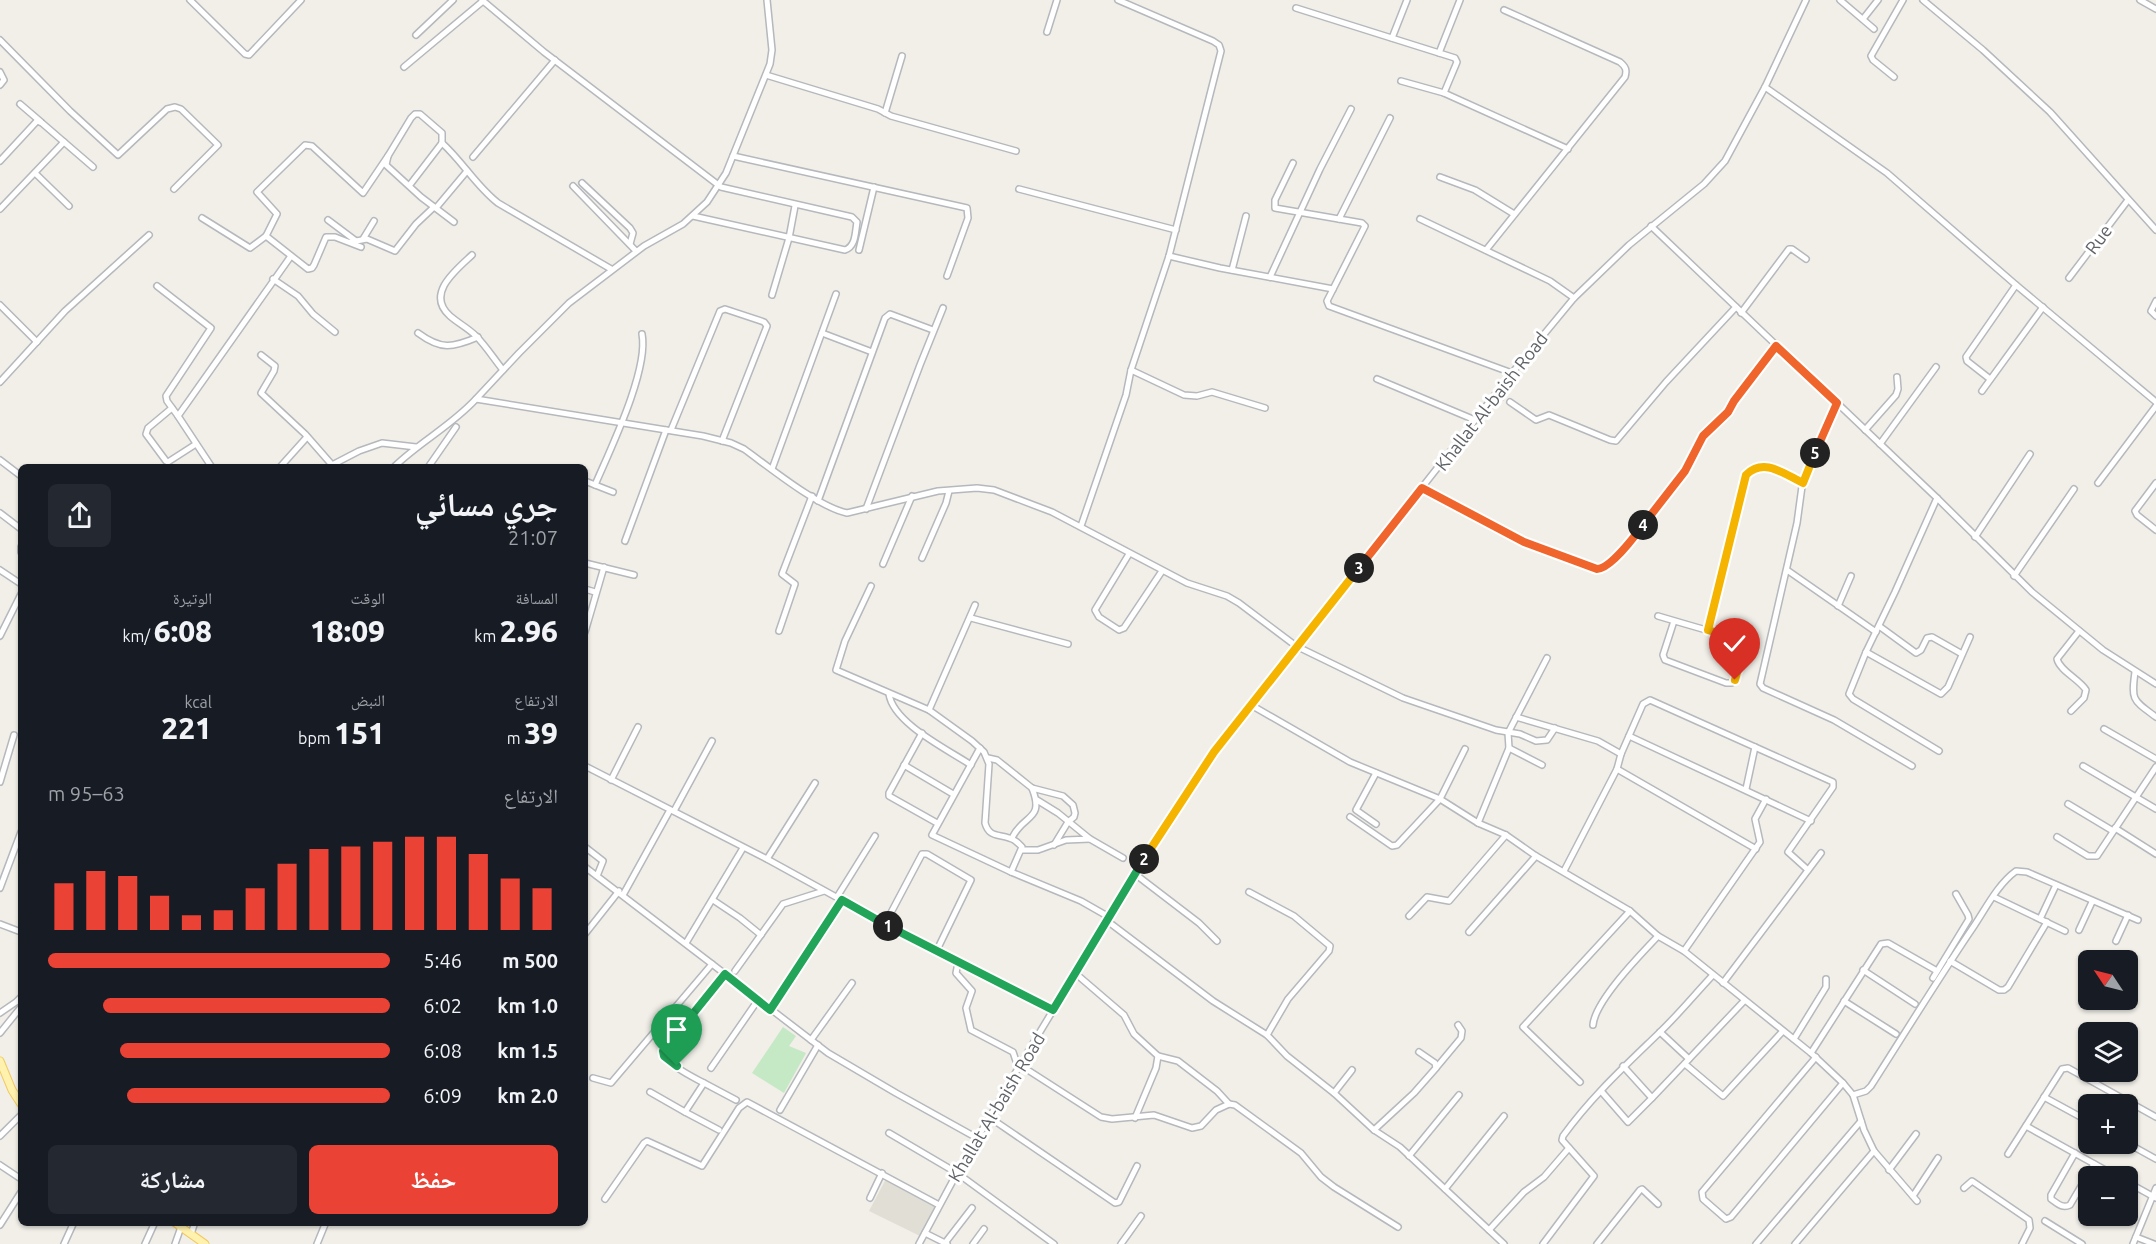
<!DOCTYPE html>
<html lang="ar">
<head>
<meta charset="utf-8">
<style>
  body { margin:0; font-family:Ubuntu,"Noto Naskh Arabic",sans-serif; background:#242831; color:#f1f3f6; direction:rtl; height:100vh; display:flex; flex-direction:column; font-size:22px; white-space:nowrap }
  * { box-sizing:border-box; margin:0 }
  p { font-size:20px; color:#9ea1a6 }
  .icon { flex:none; width:33px; height:33px; fill:none; stroke:currentColor; stroke-width:2; stroke-linecap:round; stroke-linejoin:round }
  .map { position:relative; flex:1; overflow:hidden; direction:ltr }
  .drawer { position:absolute; left:18px; top:464px; width:570px; height:762px; display:flex; flex-direction:column; background:#171b24; border-radius:9px; box-shadow:0 2px 4px #0004; direction:rtl }
  .drawer>* { flex:none }
  .needle { width:39px; rotate:305deg }
  .controls { position:absolute; left:2078px; top:950px; display:grid; gap:12px }
  .controls a { display:grid; place-items:center; width:60px; height:60px; border-radius:9px; background:#171b24; box-shadow:0 2px 4px #0004; font-size:30px }
  .pin { position:absolute; display:grid; place-items:center; width:51px; height:51px; color:#fff; margin:-62px -26px; border-radius:50% 50% 50% 0; rotate:-45deg; box-shadow:0 0 6px #0007 }
  .pin .icon { rotate:45deg }
  .km { position:absolute; width:30px; height:30px; margin:-15px; border-radius:50%; background:#222; color:#fff; font-size:16px; line-height:30px; text-align:center }
  .round { display:grid; place-items:center; flex:none; width:63px; height:63px; border-radius:9px; background:#242831 }
  .headline { display:flex; align-items:center; justify-content:space-between; height:102px; padding:0 30px }
  h1 { font-size:33px; font-weight:800; line-height:45px }
  .figures { display:grid; grid-template-columns:repeat(3,1fr); gap:9px; height:102px; padding:6px 30px }
  .figures div { display:grid; align-content:center }
  .figures b { font-size:30px; font-weight:800 }
  .figures small { font-size:16px; font-weight:400 }
  .figures p { font-size:16px }
  .chart { height:168px; padding:12px 30px }
  .chart p { display:flex; justify-content:space-between }
  .chart svg { width:100%; height:108px; margin-top:6px; stroke:#ea4335; stroke-width:6 }
  .primary-button { display:flex; gap:12px; margin-top:auto; padding:12px 30px }
  .primary-button a { flex:1; height:69px; border-radius:9px; background:#ea4335; color:#fff; font-size:24px; font-weight:800; line-height:69px; text-align:center }
  .primary-button a+a { background:#242831; color:#f1f3f6 }
  ul { padding:0 30px; list-style:none; font-size:20px }
  li { display:grid; grid-template-columns:96px 72px 1fr; align-items:center; height:45px }
  li i { height:15px; border-radius:8px; background:#ea4335 }
  .map>svg:first-child { display:block }
</style>
</head>
<body>
<div class="map">
<svg width="2156" height="1244" viewBox="0 0 2156 1244">
  <rect width="100%" height="100%" fill="#f1efe8"/>
  <!-- education -->
  <path fill="#e1ded6" d="M886,1179L935,1206L920,1236L869,1211Z"/>
  <!-- green -->
  <path fill="#c5e8c5" d="M783,1027L796,1036L789,1046L806,1053L784,1093L752,1073Z"/>
  <g fill="none" stroke-linecap="round" stroke-linejoin="round">
    <!-- minor-tunnel -->
    <path stroke="#ccccc8" stroke-width="5" stroke-dasharray="5 2.5" stroke-linecap="butt" d="M1501,396L1510,402"/>
    <!-- minor casing -->
    <g stroke="#b5b8bc" stroke-width="8">
      <g id="minor">
        <path d="M190,0L245,54L249,55L301,0"/>
        <path d="M482,0L544,52L721,187L852,217L857,222C855,233 856,246 845,250L693,216"/>
        <path d="M1840,0L1874,29"/>
        <path d="M1923,0L1983,50L2050,112L2156,230"/>
        <path d="M2140,0L2156,9"/>
        <path d="M1296,8L1455,58L1457,62L1444,93"/>
        <path d="M1863,19L1878,0"/>
        <path d="M1047,32L1057,0"/>
        <path d="M416,35L453,0"/>
        <path d="M1392,38L1407,0"/>
        <path d="M0,40L70,111L118,155L167,109L175,107L181,109L218,145L174,189"/>
        <path d="M1439,53L1460,0"/>
        <path d="M404,67L483,1"/>
        <path d="M0,72L4,80L0,85"/>
        <path d="M766,75L878,109L891,116L1016,151"/>
        <path d="M1894,77L1873,60L1871,56L1903,0"/>
        <path d="M1401,81L1444,93L1568,149"/>
        <path d="M1765,87L1887,173L2016,285L2156,402"/>
        <path d="M20,104L41,122"/>
        <path d="M885,113L902,56"/>
        <path d="M442,143C463,162 476,186 498,203L611,269"/>
        <path d="M733,156L967,208L968,218L947,276"/>
        <path d="M473,157L555,60"/>
        <path d="M0,161L37,121L42,123L64,142"/>
        <path d="M1293,163L1275,200V208L1362,223L1365,226L1327,301L1329,306L1512,373"/>
        <path d="M35,173L69,206"/>
        <path d="M1440,177L1475,190L1514,214"/>
        <path d="M582,183L630,228L633,233L630,244"/>
        <path d="M409,186L442,143V133L420,114H415L411,118L388,156L386,165L421,197L454,222"/>
        <path d="M573,186L636,251"/>
        <path d="M1019,189L1176,230"/>
        <path d="M436,208L467,171"/>
        <path d="M0,209L64,142L93,167"/>
        <path d="M202,218L250,248L266,236L277,214L257,192L305,145L312,146L363,193L388,156"/>
        <path d="M1339,219L1390,118"/>
        <path d="M1420,219L1550,281L1574,298"/>
        <path d="M328,220L356,241"/>
        <path d="M1651,226L1937,498L2032,592L2103,650L2156,684"/>
        <path d="M266,236L308,269L312,268L314,265L326,237H335L361,247"/>
        <path d="M363,239L374,221"/>
        <path d="M351,242L367,239L395,251L416,224L434,207"/>
        <path d="M859,250L874,187"/>
        <path d="M1486,250L1625,77C1627,70 1626,67 1620,62L1504,10"/>
        <path d="M472,255C456,270 425,294 450,316C458,323 468,328 476,336C486,346 494,359 503,370"/>
        <path d="M1169,256L1220,268L1333,289"/>
        <path d="M1232,270L1246,216"/>
        <path d="M1270,277L1320,169L1351,109"/>
        <path d="M2069,278L2128,200"/>
        <path d="M273,279L298,296L313,314L335,332"/>
        <path d="M157,286L211,328L166,396L167,401L178,416"/>
        <path d="M772,295L789,238L795,206"/>
        <path d="M2156,301L2151,311L2156,316"/>
        <path d="M0,305L37,342"/>
        <path d="M1741,313L1789,249H1792L1806,259"/>
        <path d="M418,333C441,350 452,348 478,337"/>
        <path d="M822,333L872,352"/>
        <path d="M261,355L275,366L274,371L261,393L305,434L333,466"/>
        <path d="M1131,370L1184,395L1197,396L1212,392L1265,408"/>
        <path d="M1377,379L1475,420"/>
        <path d="M1990,379L1967,361L1966,357L2016,285"/>
        <path d="M0,382L65,311L149,235"/>
        <path d="M1982,391L2043,307"/>
        <path d="M476,399L519,353L569,303L644,246L683,224L707,202L726,173L770,64L772,50L767,0"/>
        <path d="M1510,402L1536,420L1549,415L1610,440L1616,441L1666,382L1736,307"/>
        <path d="M1837,403L1803,479L1797,523L1760,684L1763,688L1834,720L1912,766"/>
        <path d="M172,408L148,428L146,434L166,461L168,462L196,444"/>
        <path d="M671,430L720,311L725,309L764,322L767,326L722,441"/>
        <path d="M1865,430L1896,395L1898,389L1897,377"/>
        <path d="M1880,444L1936,367"/>
        <path d="M0,460L21,476"/>
        <path d="M332,465L359,451L382,443L416,447"/>
        <path d="M211,466L178,416L291,256"/>
        <path d="M281,466L307,437"/>
        <path d="M395,466C421,441 451,426 476,399L703,436L731,443L744,449C769,467 818,507 847,513L938,491L977,488L994,490L1052,512L1187,583L1227,596L1239,603L1296,646L1403,698L1496,730L1520,734L1536,741L1547,740L1555,728"/>
        <path d="M429,466L456,427"/>
        <path d="M772,469L836,294"/>
        <path d="M585,481L613,492"/>
        <path d="M2098,483L2156,406"/>
        <path d="M2156,483L2135,511L2137,515L2156,530"/>
        <path d="M595,485C610,450 649,370 642,334"/>
        <path d="M1422,488L1524,542L1601,569L1627,545L1665,497L1685,471L1703,437L1728,412L1734,401L1776,346"/>
        <path d="M1937,498L1895,592L1866,652L1849,694L1853,699L1939,751"/>
        <path d="M818,501L885,318L890,314L933,330"/>
        <path d="M866,509L920,365L943,308"/>
        <path d="M0,513L21,529"/>
        <path d="M1081,526L1126,395L1131,370L1169,256L1221,51L1219,45L1213,41L1118,0"/>
        <path d="M1975,537L2030,454"/>
        <path d="M625,541L666,430"/>
        <path d="M21,547V552"/>
        <path d="M1129,554L1095,610L1099,617L1119,630L1124,628L1162,571"/>
        <path d="M922,558L946,503L949,491"/>
        <path d="M585,563L634,575"/>
        <path d="M883,564L912,496"/>
        <path d="M0,570L21,584"/>
        <path d="M1787,570L1876,632"/>
        <path d="M2014,576L2074,489"/>
        <path d="M871,586L845,641L836,670L929,710L972,741L984,752L989,764L985,823C989,837 997,834 1009,838C1015,839 1018,843 1022,847L1011,872"/>
        <path d="M585,589L595,592"/>
        <path d="M1838,606L1851,576"/>
        <path d="M1658,616C1685,624 1712,632 1739,639L1743,641L1745,647L1732,683H1726L1665,660L1663,655L1674,621"/>
        <path d="M971,618L1068,644"/>
        <path d="M1879,626L1916,653L1921,650L1927,638L1932,637L1962,654"/>
        <path d="M1708,630L1747,475C1763,457 1785,475 1803,483"/>
        <path d="M779,631L795,584L782,574L812,496"/>
        <path d="M585,632L604,567"/>
        <path d="M0,636L21,594"/>
        <path d="M1866,652L1941,694L1948,687L1970,637"/>
        <path d="M2135,672C2131,701 2133,700 2156,717"/>
        <path d="M889,694C893,723 947,749 971,765"/>
        <path d="M1251,705L1350,762L1440,799L1478,823L1506,835L1536,856L1630,911L1658,936L1684,951L1811,1053L1843,1083L1853,1095L1864,1130L1874,1151L1917,1201"/>
        <path d="M929,710L975,605"/>
        <path d="M2071,711L2084,698L2086,690C2079,679 2060,671 2057,659L2079,631"/>
        <path d="M1516,717L1598,741L1621,754"/>
        <path d="M2104,729L2156,759"/>
        <path d="M922,733L889,793V796L937,823"/>
        <path d="M1629,736L1811,821"/>
        <path d="M980,748L932,835L1011,872L1081,901L1109,917"/>
        <path d="M1509,748L1542,765"/>
        <path d="M988,758L997,760L1032,788L1063,796L1073,805L1075,813L1074,817L1068,822L1054,845"/>
        <path d="M904,765L953,794"/>
        <path d="M585,766L767,859L936,952L1053,1010"/>
        <path d="M2083,766L2156,809"/>
        <path d="M1617,769L1756,849"/>
        <path d="M1376,773L1356,810L1376,824"/>
        <path d="M611,780L638,727"/>
        <path d="M0,782L14,735"/>
        <path d="M1746,789L1755,747"/>
        <path d="M2068,804L2113,831"/>
        <path d="M674,811L712,741"/>
        <path d="M1350,817L1392,846L1397,845L1440,799L1465,749"/>
        <path d="M1478,823L1509,748L1508,733L1547,658"/>
        <path d="M2115,828L2156,854"/>
        <path d="M2057,837L2088,856H2097L2156,767"/>
        <path d="M1012,838C1023,814 1045,821 1032,788"/>
        <path d="M1090,839L1123,858"/>
        <path d="M585,847L603,861L597,876"/>
        <path d="M1022,850H1038L1066,840L1090,839L1058,813L1037,800"/>
        <path d="M767,859L815,783"/>
        <path d="M585,867L712,964L611,1083L593,1078"/>
        <path d="M1564,871L1617,769L1621,754L1643,704L1650,700L1833,782V787L1788,852L1808,870"/>
        <path d="M1135,874L1199,923L1217,941"/>
        <path d="M0,888L21,832"/>
        <path d="M1249,892L1294,916L1330,946L1329,951L1288,999L1267,1035"/>
        <path d="M623,895L670,810"/>
        <path d="M837,897L875,836"/>
        <path d="M1994,897L2065,931"/>
        <path d="M713,900L740,918L761,935"/>
        <path d="M1409,916L1427,897L1449,901L1506,835"/>
        <path d="M2040,919L2056,885"/>
        <path d="M1106,920L1213,1001L1267,1035L1287,1056L1334,1093L1374,1130L1400,1147L1504,1244"/>
        <path d="M0,924L21,932"/>
        <path d="M885,924L922,854H927L971,880L936,952"/>
        <path d="M2079,930L2092,902"/>
        <path d="M1469,932L1536,856"/>
        <path d="M585,934L619,891"/>
        <path d="M2116,941L2128,915"/>
        <path d="M686,943L743,848"/>
        <path d="M1684,951L1760,842L1755,819L1766,799"/>
        <path d="M1950,961L1999,990H2004L2008,987L2047,922"/>
        <path d="M958,963L956,973L972,991L966,1008L971,1030L1013,1052L1016,1061L1020,1065L1101,1117L1112,1119L1154,1115L1192,1128L1201,1126L1216,1110L1229,1104L1235,1105L1301,1153L1321,1177L1334,1187L1398,1227"/>
        <path d="M712,964L725,974"/>
        <path d="M1863,970L1915,1004"/>
        <path d="M735,971L783,904L824,891"/>
        <path d="M1075,973L1124,1015L1134,1034L1158,1056L1156,1068L1135,1118"/>
        <path d="M1933,978L1969,919L1968,915L1956,894"/>
        <path d="M1723,983L1821,853"/>
        <path d="M1844,1001L1896,1034"/>
        <path d="M770,1010L841,900"/>
        <path d="M0,1013L16,1002L21,997"/>
        <path d="M1593,1025C1595,1001 1640,955 1658,936"/>
        <path d="M1660,1032L1689,1059"/>
        <path d="M0,1033L21,1007"/>
        <path d="M1794,1039L1826,987V979"/>
        <path d="M811,1040L852,983"/>
        <path d="M1811,1053L1881,944L1888,943L1937,971"/>
        <path d="M1158,1056L1178,1061L1217,1091L1229,1104"/>
        <path d="M1816,1057L1702,1192L1703,1199L1726,1219L1731,1217L1843,1083"/>
        <path d="M1685,1064L1723,1096L1783,1031"/>
        <path d="M1623,1066L1652,1098L1744,1001"/>
        <path d="M711,1068L758,1000"/>
        <path d="M1436,1068L1461,1038L1462,1031L1458,1025"/>
        <path d="M1580,1082L1523,1027L1630,911"/>
        <path d="M704,1083L736,1100"/>
        <path d="M1601,1091L1628,1122L1652,1098"/>
        <path d="M650,1092L685,1112L704,1083C691,1076 667,1065 663,1051L725,974L828,1053L896,1093L977,1138"/>
        <path d="M1334,1093L1352,1070"/>
        <path d="M1853,1095L1866,1091L1871,1086C1905,1033 1938,979 1974,926C1986,908 1998,884 2016,871L2027,872L2138,920"/>
        <path d="M2044,1097L2088,1121"/>
        <path d="M780,1110L818,1045"/>
        <path d="M685,1112L719,1130"/>
        <path d="M989,1117L1115,1203L1119,1202L1137,1166"/>
        <path d="M2026,1126L2116,1176"/>
        <path d="M1374,1130L1414,1093L1436,1068L1435,1063L1419,1052"/>
        <path d="M889,1133L957,1173L1054,1244"/>
        <path d="M0,1136L21,1115"/>
        <path d="M2127,1143L2156,1159"/>
        <path d="M2075,1153L2051,1195V1199C2057,1203 2062,1209 2070,1205L2094,1164"/>
        <path d="M2008,1154L2062,1069L2068,1068L2156,1117"/>
        <path d="M1409,1156L1459,1095"/>
        <path d="M0,1165L21,1179"/>
        <path d="M1889,1170L1916,1134"/>
        <path d="M2127,1182L2156,1198"/>
        <path d="M1964,1188L1972,1181L2029,1220L2030,1228L2022,1244"/>
        <path d="M1445,1189L1504,1116"/>
        <path d="M1913,1196L1938,1158"/>
        <path d="M870,1198L882,1173"/>
        <path d="M605,1199L644,1143L647,1141L702,1166L739,1108L747,1102L939,1205"/>
        <path d="M2045,1221L2082,1244"/>
        <path d="M0,1225L21,1192"/>
        <path d="M1489,1230L1524,1192L1544,1177L1569,1148"/>
        <path d="M925,1233L947,1244"/>
        <path d="M191,1234L195,1222"/>
        <path d="M2136,1237L2154,1244"/>
        <path d="M945,1243L972,1208"/>
        <path d="M64,1244L74,1222"/>
        <path d="M145,1244L155,1222"/>
        <path d="M175,1244L181,1227"/>
        <path d="M317,1244L326,1222"/>
        <path d="M919,1244L957,1173L1020,1065L1163,828L1214,752L1512,373L1574,298L1629,245L1704,184L1725,161L1765,87L1806,0"/>
        <path d="M973,1244L984,1229"/>
        <path d="M1121,1244L1141,1216"/>
        <path d="M1543,1244L1594,1176L1562,1140L1563,1136C1591,1097 1625,1066 1659,1033C1678,1015 1695,994 1713,975"/>
        <path d="M1597,1244L1640,1190L1642,1189L1658,1204"/>
        <path d="M1756,1244L1861,1121"/>
        <path d="M1795,1244L1874,1151"/>
        <path d="M2133,1244L2156,1188"/>
      </g>
    </g>
    <!-- major casing -->
    <g stroke="#f2c960" stroke-width="9">
      <g id="major">
        <path d="M0,1061L12,1090L21,1104"/>
        <path d="M174,1222L205,1244"/>
      </g>
    </g>
    <!-- minor -->
    <use href="#minor" stroke="#fff" stroke-width="5"/>
    <!-- major -->
    <use href="#major" stroke="#fff2af" stroke-width="7"/>
  </g>
  <g fill="none" stroke-linecap="round" stroke-linejoin="round">
    <!-- split-1 casing -->
    <g stroke="#fff" stroke-width="12">
      <path id="split-1" d="M677,1066L664,1056L663,1051L725,974L770,1010L842,900L888,926"/>
    </g>
    <!-- split-2 casing -->
    <g stroke="#fff" stroke-width="12">
      <path id="split-2" d="M888,926L1053,1010L1144,859"/>
    </g>
    <!-- split-3 casing -->
    <g stroke="#fff" stroke-width="12">
      <path id="split-3" d="M1144,859L1214,752L1359,568"/>
    </g>
    <!-- split-4 casing -->
    <g stroke="#fff" stroke-width="12">
      <path id="split-4" d="M1359,568L1422,488L1524,542L1597,569C1610,569 1635,536 1643,525"/>
    </g>
    <!-- split-5 casing -->
    <g stroke="#fff" stroke-width="12">
      <path id="split-5" d="M1643,525L1685,471L1703,436L1728,412L1734,401L1776,346L1837,403L1815,453"/>
    </g>
    <!-- split-6 casing -->
    <g stroke="#fff" stroke-width="12">
      <path id="split-6" d="M1735,680L1745,643L1743,641L1708,630L1746,475C1764,457 1784,474 1803,483L1815,453"/>
    </g>
    <!-- split-1 -->
    <use href="#split-1" stroke="#22a559" stroke-width="8"/>
    <!-- split-2 -->
    <use href="#split-2" stroke="#22a559" stroke-width="8"/>
    <!-- split-3 -->
    <use href="#split-3" stroke="#f5b400" stroke-width="8"/>
    <!-- split-4 -->
    <use href="#split-4" stroke="#f0652b" stroke-width="8"/>
    <!-- split-5 -->
    <use href="#split-5" stroke="#f0652b" stroke-width="8"/>
    <!-- split-6 -->
    <use href="#split-6" stroke="#f5b400" stroke-width="8"/>
  </g>
  <g text-anchor="middle" dominant-baseline="central" stroke-width="6" stroke-linejoin="round" paint-order="stroke">
    <!-- street labels -->
    <g font-size="18" fill="#5f6368" stroke="#fff">
      <text transform="translate(2098 239) rotate(-53)">Rue</text>
      <text transform="translate(1491 401) rotate(-52)">Khallat Al-baish Road</text>
      <text transform="translate(996 1107) rotate(-59)">Khallat Al-baish Road</text>
    </g>
  </g>
</svg>
<div class="controls">
<a><svg class="needle" viewBox="-14 -14 28 28"><path d="M0-13l5 13h-10z" fill="#e53935"/><path d="M0 13l5-13h-10z" fill="#9ea1a6"/></svg></a>
<a><svg class="icon" aria-label="layers" viewBox="0 0 24 24"><path d="M12 4l9 5-9 5-9-5zM3 14l9 5 9-5"/></svg></a>
<a>+</a>
<a>−</a>
</div>
<div class="pin" style="left:677px;top:1066px;background:#1e9e55"><svg class="icon" aria-label="arrive" viewBox="0 0 24 24"><path d="M6 21V4h12l-3 4 3 4H6"/></svg></div>
<div class="pin" style="left:1735px;top:680px;background:#d93025"><svg class="icon" aria-label="check" viewBox="0 0 24 24"><path d="M5 12l5 5 9-10"/></svg></div>
<b class="km" style="left:888px;top:926px">1</b>
<b class="km" style="left:1144px;top:859px">2</b>
<b class="km" style="left:1359px;top:568px">3</b>
<b class="km" style="left:1643px;top:525px">4</b>
<b class="km" style="left:1815px;top:453px">5</b>
<section class="drawer">
<div class="headline"><div><h1>جري مسائي</h1><p>21:07</p></div><a class="round"><svg class="icon" aria-label="share" viewBox="0 0 24 24"><path d="M12 15V3M7 8l5-5 5 5M5 13v7h14v-7"/></svg></a></div>
<div class="figures">
<div><p>المسافة</p><b>2.96<small> km</small></b></div>
<div><p>الوقت</p><b>18:09</b></div>
<div><p>الوتيرة</p><b>6:08<small> /km</small></b></div>
</div>
<div class="figures">
<div><p>الارتفاع</p><b>39<small> m</small></b></div>
<div><p>النبض</p><b>151<small> bpm</small></b></div>
<div><p>kcal</p><b>221</b></div>
</div>
<div class="chart"><p><span>الارتفاع</span>63–95 m</p>
<svg viewBox="0 0 160 44" preserveAspectRatio="none"><path d="M5 44V25M15 44V20M25 44V22M35 44V30M45 44V38M55 44V36M65 44V27M75 44V17M85 44V11M95 44V10M105 44V8M115 44V6M125 44V6M135 44V13M145 44V23M155 44V27"/></svg>
</div>
<ul>
<li><b>500 m</b>5:46<i style="width:100%"></i></li>
<li><b>1.0 km</b>6:02<i style="width:84%"></i></li>
<li><b>1.5 km</b>6:08<i style="width:79%"></i></li>
<li><b>2.0 km</b>6:09<i style="width:77%"></i></li>
</ul>
<div class="primary-button"><a>حفظ</a><a>مشاركة</a></div>
</section>
</div>
</body>
</html>
